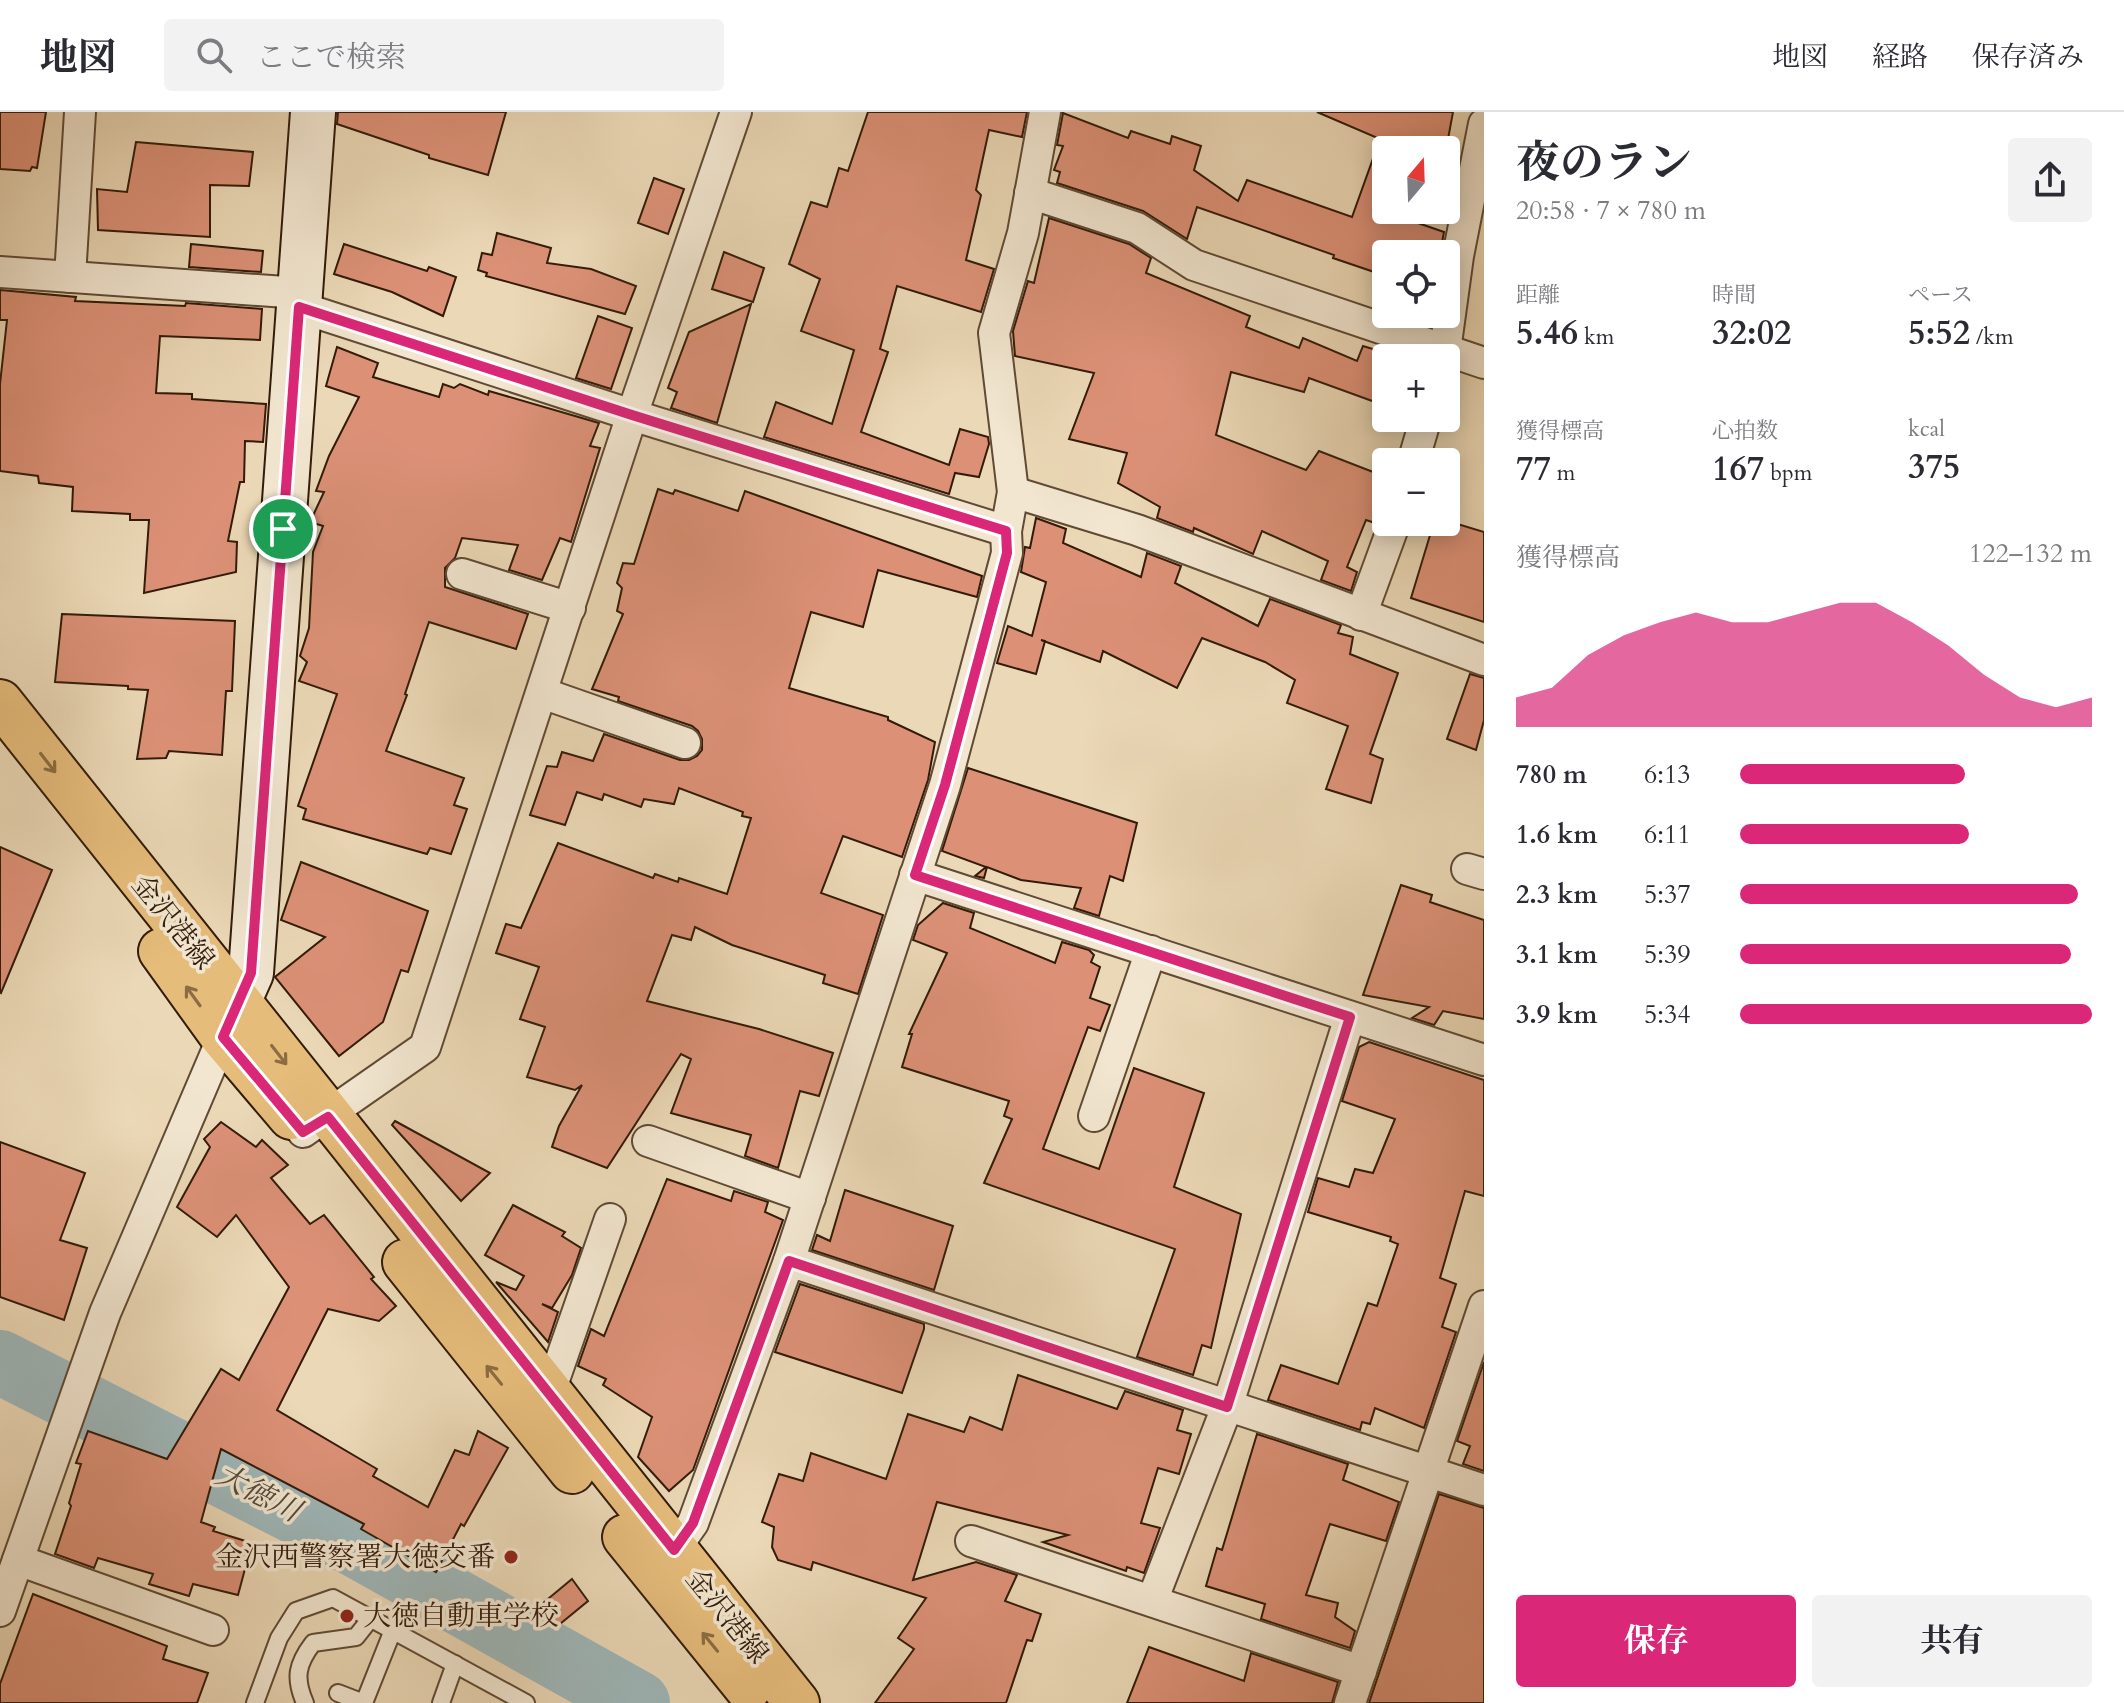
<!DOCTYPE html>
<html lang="ja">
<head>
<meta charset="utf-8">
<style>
  body { margin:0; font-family:Cardo,"Noto Serif JP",serif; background:#f2f2f3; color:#2b2b33; height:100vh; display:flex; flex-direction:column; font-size:30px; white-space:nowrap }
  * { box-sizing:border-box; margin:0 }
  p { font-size:26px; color:#7c7c81 }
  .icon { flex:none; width:44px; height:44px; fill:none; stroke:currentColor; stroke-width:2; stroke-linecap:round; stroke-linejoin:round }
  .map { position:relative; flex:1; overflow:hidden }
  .side { display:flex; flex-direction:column; background:#fff; width:640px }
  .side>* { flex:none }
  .needle { width:52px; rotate:19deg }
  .tools { position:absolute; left:1372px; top:24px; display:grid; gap:16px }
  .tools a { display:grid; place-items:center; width:88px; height:88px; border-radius:8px; background:#fff; box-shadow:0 4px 20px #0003; font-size:40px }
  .pin { position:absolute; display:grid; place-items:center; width:68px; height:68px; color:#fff; margin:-34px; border:4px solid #fff; border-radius:50%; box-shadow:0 2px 8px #0007 }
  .round { display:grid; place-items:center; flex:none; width:84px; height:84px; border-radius:8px; background:#f2f2f3 }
  .summary { display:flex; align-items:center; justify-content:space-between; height:136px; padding:0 32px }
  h1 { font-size:44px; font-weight:700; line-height:60px }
  .figures { display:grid; grid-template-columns:repeat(3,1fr); gap:12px; height:136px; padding:8px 32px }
  .figures div { display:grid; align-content:center }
  .figures b { font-size:34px; font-weight:700 }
  .figures small { font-size:22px; font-weight:400 }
  .figures p { font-size:22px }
  .chart { height:224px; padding:16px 32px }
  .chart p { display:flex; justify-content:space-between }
  .chart svg { width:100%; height:144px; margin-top:8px; fill:#db2777; opacity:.7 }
  .primary-button { display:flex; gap:16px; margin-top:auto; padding:16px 32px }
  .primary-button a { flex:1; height:92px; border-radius:8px; background:#db2777; color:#fff; font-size:32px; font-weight:700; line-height:92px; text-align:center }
  .primary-button a+a { background:#f2f2f3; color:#2b2b33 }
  ul { padding:0 32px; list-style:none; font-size:26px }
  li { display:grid; grid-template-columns:128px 96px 1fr; align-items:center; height:60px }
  li i { height:20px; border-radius:10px; background:#db2777 }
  header { display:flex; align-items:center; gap:48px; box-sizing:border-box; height:112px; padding:0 40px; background:#fff; border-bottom:2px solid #e1e1e2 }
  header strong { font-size:38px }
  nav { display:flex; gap:44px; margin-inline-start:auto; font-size:28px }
  .search { width:560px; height:72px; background:#f2f2f3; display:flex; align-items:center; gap:20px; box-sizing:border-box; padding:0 28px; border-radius:8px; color:#7c7c81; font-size:30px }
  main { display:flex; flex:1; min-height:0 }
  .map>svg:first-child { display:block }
</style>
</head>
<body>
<header>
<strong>地図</strong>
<div class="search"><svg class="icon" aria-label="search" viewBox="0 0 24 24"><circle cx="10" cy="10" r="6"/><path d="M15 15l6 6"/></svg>ここで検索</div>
<nav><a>地図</a><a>経路</a><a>保存済み</a></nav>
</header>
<main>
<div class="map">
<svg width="1484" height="1591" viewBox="0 0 1484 1591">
  <rect width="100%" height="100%" fill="#ebd8b6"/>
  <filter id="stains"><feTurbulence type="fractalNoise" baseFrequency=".0025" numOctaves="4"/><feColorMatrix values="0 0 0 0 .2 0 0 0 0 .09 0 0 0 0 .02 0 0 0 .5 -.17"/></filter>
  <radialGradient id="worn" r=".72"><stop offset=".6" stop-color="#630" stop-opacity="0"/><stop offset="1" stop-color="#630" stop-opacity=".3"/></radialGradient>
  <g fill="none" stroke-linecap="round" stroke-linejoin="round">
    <!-- river -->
    <path stroke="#9eb7b9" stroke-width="64" d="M0,1250L309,1407L638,1591"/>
  </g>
  <!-- building -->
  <g fill="#dc9177" stroke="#321b09" stroke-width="2">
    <path d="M0,0H46L37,56L32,55L30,59L0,57Z"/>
    <path d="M338,0H506L488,63L429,46V43L337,12Z"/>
    <path d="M868,0H1027L1022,25L989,18L976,78L981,83L966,148L994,157L981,200L897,174L880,237L888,240L861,320L949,353L960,317L988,325L989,332L979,365L955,361L949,382L764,325L776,290L832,312L854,238L801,219L820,167L789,152L811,90L827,95L839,56L848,59Z"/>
    <path d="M1317,0H1453L1446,38H1386V100L1444,120L1440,142H1386V164L1333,146L1334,143L1197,95L1187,127L1143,99L1057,71L1060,60L1054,58L1063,34L1057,33L1063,1L1128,26L1131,19L1170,32L1172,24L1201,34L1194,58L1238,89L1247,68L1352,105L1380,27Z"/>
    <path d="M136,30L253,40L249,74L210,73V125L98,118L97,77L127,80Z"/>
    <path d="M654,66L684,77L668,122L638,111Z"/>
    <path d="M1049,106L1129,132L1151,146L1146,161L1250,204L1246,215L1299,236L1303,226L1357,249L1363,234L1386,241V294L1309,266L1304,280L1231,260L1216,323L1306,358L1319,339L1386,365V395L1375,411L1366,408L1347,455L1357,460L1351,479L1321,468L1328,449L1262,419L1253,442L1194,416L1193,420L1157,406L1160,395L1118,371L1127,341L1069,327L1094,261L1015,244L1013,219L1028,169L1034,171Z"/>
    <path d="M497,121L551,136L547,151L591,157L636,174L625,202L486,164L487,161L478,158L482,141L492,143Z"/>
    <path d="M191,132L263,139L261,160L189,155Z"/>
    <path d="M344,132L427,159L429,155L456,165L443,204L392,180L334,162Z"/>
    <path d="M724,140L764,156L753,190L712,177Z"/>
    <path d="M0,178L76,185L75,189L185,194L186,191L262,197L260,228L160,224L156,281L192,282V287L266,292L263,330L245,329L244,370H240L228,429L237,430L236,460L144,481L149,408H130V402L72,399L73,375L39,371L38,364L0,359V272L7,208H0Z"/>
    <path d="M751,192L717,311L671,296L677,280L668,276L689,220Z"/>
    <path d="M598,204L632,216L611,277L576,266Z"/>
    <path d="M337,235L378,251L373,265L439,285L443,272L454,276L460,272L488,283L489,279L599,311L590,334L600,336L571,430L560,426L542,468L509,458L518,433L462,426L455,446L445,456V475L528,502L516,537L429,510L405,582L407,583L386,639L464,666L454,693L467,697L451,742L430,736L427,742L303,707L306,697L298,694L337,582L299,569L307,550L300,544L309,516L313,440L323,414L310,410L324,380L316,379L329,344L359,285L326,274Z"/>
    <path d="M658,377L673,382L675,378L738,399L745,379L982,464L977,485L878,458L863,515L811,500L789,576L888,605V608L935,630L928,668L902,745L843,724L821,781L883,803L858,882L823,871L825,863L732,833L695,815L691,828L672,823L647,889L759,917L833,941L819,984L800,979L778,1056L745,1044L751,1023L671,1001L691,947L681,942L607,1056L552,1035L559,1014L582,973L575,978L527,965L545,915L520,907L539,855L496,841L506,812L521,816L558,731L653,766L655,762L678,770L679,766L727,782L751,706L742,704L743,700L679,676L674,692L644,687L641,695L604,682L602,688L577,680L565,713L530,703L547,654L557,655L562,640L593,649L604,622L680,648H689L697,644L702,638V627L698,619L692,614L618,589L619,585L592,577L623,502L617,499L622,476L617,471L623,451L634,452Z"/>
    <path d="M1036,406L1066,417L1063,431L1141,465L1147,441L1181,454L1175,471L1258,514L1270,487L1341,513L1338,521L1353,525L1350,542L1398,561L1370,642L1383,647L1371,691L1326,677L1348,614L1287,591L1295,568L1265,550L1202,526L1177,576L1103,539L1100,550L1041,528L1045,529L1036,562L997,551L1008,514L1032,524L1046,470L1021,460L1025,435L1030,436Z"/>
    <path d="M1434,410H1451L1484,420V510L1411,486Z"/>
    <path d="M62,502L235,509L232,579H226L222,643L169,639L166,646L137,647L148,578L128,577V574L55,570Z"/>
    <path d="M1470,562L1484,566V608L1476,638L1447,627Z"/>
    <path d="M968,656L1137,711L1123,769L1110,764L1099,804L1074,796L1081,776L1021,768L987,755L984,766L975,764L986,755L942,739Z"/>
    <path d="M0,735L52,758L1,881L0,880Z"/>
    <path d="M301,750L428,799L408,860L401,858L383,910L339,944L275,865L325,825L281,808Z"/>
    <path d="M1401,773L1432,783L1430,790L1484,808V907L1443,899L1434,913L1412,906L1429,895L1363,883Z"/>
    <path d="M943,791L974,801L970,816L1055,851L1062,830L1089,838L1094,843L1091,850L1100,855L1090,886L1110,893L1100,919L1088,915L1043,1037L1099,1057L1134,956L1204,981L1174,1075L1241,1102L1211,1236L1202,1233L1193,1263L1137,1245L1175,1137L984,1071L1012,1007L1004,1004L1009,989L902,955L912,922H909L947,841L913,828L918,813Z"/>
    <path d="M1369,930L1484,968V1084L1465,1079L1440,1166L1456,1172L1442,1215L1456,1220L1424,1316L1375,1296L1370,1312L1362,1310L1360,1318L1268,1288L1281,1253L1338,1272L1368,1191L1377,1194L1398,1132L1390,1129L1391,1125L1308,1100L1318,1066L1349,1075L1355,1057L1373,1061L1395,1007L1342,989L1359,935Z"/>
    <path d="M395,1009L490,1061L461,1089L392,1013Z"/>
    <path d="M221,1010L256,1035L262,1028L288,1053L271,1066L310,1112L324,1103L374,1165L371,1167L396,1194L379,1209L328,1197L277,1298L377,1357L373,1364L428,1395L455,1338L469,1343L478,1319L508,1336L464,1414L461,1412L436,1460L361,1417L364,1412L221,1337L201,1410L215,1415L213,1419L252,1431L238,1483L193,1472L189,1484L149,1472L153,1462L98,1446L94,1456L55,1442L71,1394L69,1391L81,1352L76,1351L88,1319L167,1347L221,1257L239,1268L289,1175L236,1103L217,1125L177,1095L210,1035L204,1027Z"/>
    <path d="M0,1030L85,1061L60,1128L87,1136L64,1208L0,1185Z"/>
    <path d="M667,1067L731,1089L734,1079L768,1090L765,1100L783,1108L693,1358L669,1379L638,1345L652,1305L603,1273L606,1267L578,1254L591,1217L604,1224Z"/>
    <path d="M845,1078L953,1114L934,1178L812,1138L817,1123L830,1129Z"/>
    <path d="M513,1093L565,1120L562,1124L581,1136L572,1163L552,1196L542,1192L558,1200L548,1230L496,1170L516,1178L524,1164L485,1143Z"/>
    <path d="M800,1172L924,1212V1217L902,1281L775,1240Z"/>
    <path d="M1484,1250V1359L1463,1352L1470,1334L1457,1329Z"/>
    <path d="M1018,1263L1117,1297L1125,1279L1183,1298L1177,1318L1191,1322L1179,1362L1158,1356L1141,1411L1160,1416L1144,1461L1127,1455L1126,1459L1043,1430L1068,1423L937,1390L913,1468L976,1450L1017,1463L1005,1489L1041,1502L1032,1529L1027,1528L1006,1591H875L914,1537L898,1526L926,1486L813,1450L811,1458L778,1448L772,1435L774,1415L762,1410L779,1362L803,1369L811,1341L886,1367L908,1302L964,1320L970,1305L1002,1318Z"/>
    <path d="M1257,1322L1348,1352L1343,1368L1399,1390L1386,1429L1330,1412L1306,1483L1338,1491L1335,1505L1355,1519L1350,1536L1261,1507L1265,1492L1206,1474L1217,1436L1222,1438Z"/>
    <path d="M1439,1382L1484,1396V1591H1369Z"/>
    <path d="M572,1467L588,1489L555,1516L537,1496Z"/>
    <path d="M33,1482L167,1534L163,1547L208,1561L197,1591H0V1572Z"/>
    <path d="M1149,1535L1244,1569L1251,1541L1338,1570L1332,1591H1127Z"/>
  </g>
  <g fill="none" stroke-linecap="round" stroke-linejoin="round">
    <!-- service casing -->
    <g stroke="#604a34" stroke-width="20">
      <g id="service">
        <path d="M338,1581L364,1591L393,1518"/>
        <path d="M255,1591L279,1526L296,1499L333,1486L526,1591"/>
        <path d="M305,1591C294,1566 297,1552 313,1531L356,1525L371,1506"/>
        <path d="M441,1591L455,1552"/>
      </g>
    </g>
    <!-- minor casing -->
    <g stroke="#604a34" stroke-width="34">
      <g id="minor">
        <path d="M1030,81L1137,116L1194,153L1484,251"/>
        <path d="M0,160L300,181"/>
        <path d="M70,165L80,0"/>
        <path d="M299,195L632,303L1006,419"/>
        <path d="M1444,246L1458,144L1484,12"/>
        <path d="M1413,350L1426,306"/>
        <path d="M1013,380L1137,418L1484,548"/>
        <path d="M462,462L570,496"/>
        <path d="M1361,503L1395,410"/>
        <path d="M542,581L685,631"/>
        <path d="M1467,757L1484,762"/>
        <path d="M915,763L1484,948"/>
        <path d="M1094,1004L1151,839"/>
        <path d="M303,1020L425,935L632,303L736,0"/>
        <path d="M648,1029L810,1086"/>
        <path d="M789,1149L945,673L1007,441L1006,419L1013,380L994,221L1023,121L1045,0"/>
        <path d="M539,1289L549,1282L610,1107"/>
        <path d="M971,1429L1361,1559"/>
        <path d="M18,1448L213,1518"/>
        <path d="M661,1448L674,1438L693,1411L789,1149L1484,1378"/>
        <path d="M1152,1489L1227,1295L1350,905"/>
        <path d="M0,1499L105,1201L223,925"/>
        <path d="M1350,1591L1484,1194"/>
      </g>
    </g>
    <!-- secondary casing -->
    <g stroke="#321b09" stroke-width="48">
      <path id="secondary" d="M224,922L251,861L313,0"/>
    </g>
    <!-- primary casing -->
    <g stroke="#321b09" stroke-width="48">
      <g id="primary">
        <path d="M0,590L797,1591"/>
        <path d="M161,839L223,925L291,1005"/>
        <path d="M405,1150L572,1359"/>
        <path d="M625,1425L748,1577"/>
      </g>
    </g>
    <!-- service -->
    <use href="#service" stroke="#f2e6d0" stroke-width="16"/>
    <!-- minor -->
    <use href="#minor" stroke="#f2e6d0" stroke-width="30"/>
    <!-- secondary -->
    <use href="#secondary" stroke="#f2e6d0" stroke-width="44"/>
    <!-- primary -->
    <use href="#primary" stroke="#e6bc7b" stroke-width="44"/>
  </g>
  <!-- one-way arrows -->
  <defs><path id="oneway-shaft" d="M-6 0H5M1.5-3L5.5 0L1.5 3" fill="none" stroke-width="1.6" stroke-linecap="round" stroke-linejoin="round" transform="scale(2)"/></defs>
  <g stroke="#8c6c42">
    <use href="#oneway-shaft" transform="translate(48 651) rotate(52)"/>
    <use href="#oneway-shaft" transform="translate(193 884) rotate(-126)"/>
    <use href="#oneway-shaft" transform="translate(279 943) rotate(52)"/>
    <use href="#oneway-shaft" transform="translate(494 1263) rotate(-129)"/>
    <use href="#oneway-shaft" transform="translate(710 1530) rotate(-129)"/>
  </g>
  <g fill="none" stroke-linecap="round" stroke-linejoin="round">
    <!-- route casing -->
    <g stroke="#fff" stroke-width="16">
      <path id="route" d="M299,195L632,303L1006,419L1007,441L945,673L915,763L1350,905L1227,1295L789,1149L693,1411L674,1438L328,1005L303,1020L223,925L251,861Z"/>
    </g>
    <!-- route -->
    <use href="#route" stroke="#db2777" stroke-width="10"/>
  </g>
  <!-- markers -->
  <g fill="#8f2418" stroke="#f2e6d0" stroke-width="3">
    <circle cx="511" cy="1445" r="8"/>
    <circle cx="347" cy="1504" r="8"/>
  </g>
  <g text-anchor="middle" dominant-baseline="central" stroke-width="7" stroke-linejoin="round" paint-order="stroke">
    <!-- street labels -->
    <g font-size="28" fill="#321b09" stroke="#f2e6d0">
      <text transform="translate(173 810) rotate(51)">金沢港線</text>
      <text transform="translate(727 1504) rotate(51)">金沢港線</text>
    </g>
    <!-- poi labels -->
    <g font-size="28" fill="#321b09" stroke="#f2e6d0" text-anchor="end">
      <text x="495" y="1445">金沢西警察署大徳交番</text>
      <text x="363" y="1504" text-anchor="start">大徳自動車学校</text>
    </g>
    <!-- water labels -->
    <g font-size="30" font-style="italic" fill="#524a3e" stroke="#f2e6d0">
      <text transform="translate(258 1381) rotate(27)">大徳川</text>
    </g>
  </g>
  <rect width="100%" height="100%" filter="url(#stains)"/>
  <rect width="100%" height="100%" fill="url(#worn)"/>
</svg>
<div class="tools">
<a><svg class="needle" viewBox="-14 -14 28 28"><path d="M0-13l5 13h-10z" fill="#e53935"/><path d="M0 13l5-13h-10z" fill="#7c7c81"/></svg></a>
<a><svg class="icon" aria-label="locate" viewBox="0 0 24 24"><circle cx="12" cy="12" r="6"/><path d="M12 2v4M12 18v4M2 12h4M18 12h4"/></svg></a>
<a>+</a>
<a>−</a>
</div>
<div class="pin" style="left:283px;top:417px;background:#1e9e55"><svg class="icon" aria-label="arrive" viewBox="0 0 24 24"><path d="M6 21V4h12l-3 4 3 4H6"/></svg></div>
</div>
<section class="side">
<div class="summary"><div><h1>夜のラン</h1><p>20:58 · 7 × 780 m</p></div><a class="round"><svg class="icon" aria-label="share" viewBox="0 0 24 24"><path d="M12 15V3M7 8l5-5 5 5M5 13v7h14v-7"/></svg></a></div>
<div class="figures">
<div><p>距離</p><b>5.46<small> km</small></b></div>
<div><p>時間</p><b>32:02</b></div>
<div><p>ペース</p><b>5:52<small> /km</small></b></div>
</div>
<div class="figures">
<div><p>獲得標高</p><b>77<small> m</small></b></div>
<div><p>心拍数</p><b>167<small> bpm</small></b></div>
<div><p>kcal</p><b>375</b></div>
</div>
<div class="chart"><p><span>獲得標高</span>122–132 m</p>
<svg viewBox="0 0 160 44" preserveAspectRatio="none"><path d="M0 44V35L10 32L20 22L30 16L40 12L50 9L60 12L70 12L80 9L90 6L100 6L110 12L120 19L130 28L140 35L150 38L160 35V44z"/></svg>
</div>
<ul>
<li><b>780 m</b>6:13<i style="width:64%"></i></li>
<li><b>1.6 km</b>6:11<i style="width:65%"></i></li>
<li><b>2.3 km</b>5:37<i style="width:96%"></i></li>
<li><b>3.1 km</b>5:39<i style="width:94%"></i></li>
<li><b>3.9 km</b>5:34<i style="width:100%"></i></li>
</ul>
<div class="primary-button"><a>保存</a><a>共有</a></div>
</section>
</main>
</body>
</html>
